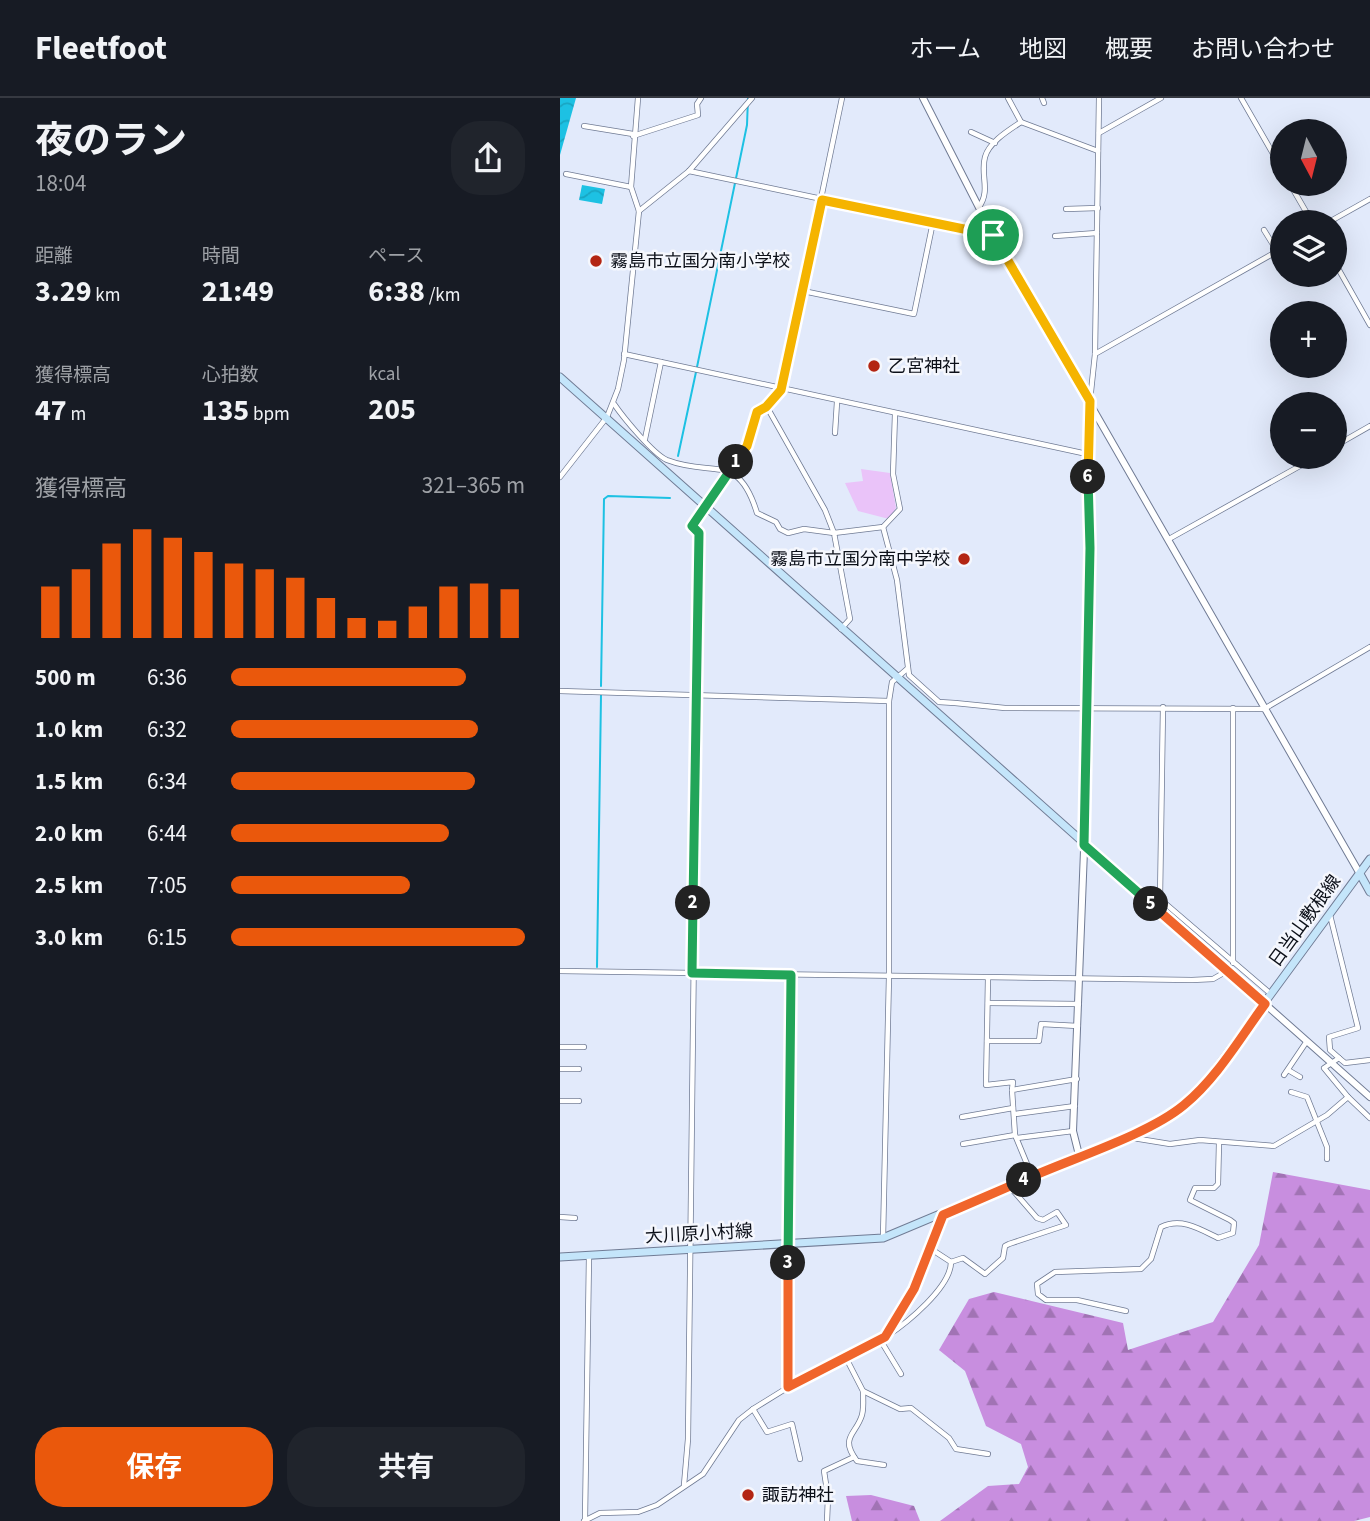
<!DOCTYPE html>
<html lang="ja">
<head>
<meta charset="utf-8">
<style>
  body { margin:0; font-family:"Source Sans 3","Noto Sans JP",sans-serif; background:#20242c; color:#f1f3f6; height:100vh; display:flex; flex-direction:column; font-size:26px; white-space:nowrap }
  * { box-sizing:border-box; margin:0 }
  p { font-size:23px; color:#9ea1a6 }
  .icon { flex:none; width:38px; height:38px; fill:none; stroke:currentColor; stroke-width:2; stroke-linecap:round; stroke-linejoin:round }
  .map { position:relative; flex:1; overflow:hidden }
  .side { display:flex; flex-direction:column; background:#171b24; width:560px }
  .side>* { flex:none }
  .needle { width:46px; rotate:173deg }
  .buttons { position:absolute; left:710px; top:21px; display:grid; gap:14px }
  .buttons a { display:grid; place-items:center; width:77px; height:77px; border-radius:50%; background:#171b24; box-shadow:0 7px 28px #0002; font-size:35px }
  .pin { position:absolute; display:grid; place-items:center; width:60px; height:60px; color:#fff; margin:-30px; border:4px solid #fff; border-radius:50%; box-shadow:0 2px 7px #0007 }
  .km { position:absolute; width:35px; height:35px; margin:-18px; border-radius:50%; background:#222; color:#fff; font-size:19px; line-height:35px; text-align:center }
  .round { display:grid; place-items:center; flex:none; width:74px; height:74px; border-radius:28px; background:#20242c }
  .head { display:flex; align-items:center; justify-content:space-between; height:119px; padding:0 35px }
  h1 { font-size:38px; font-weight:700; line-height:52px }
  .figures { display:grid; grid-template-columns:repeat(3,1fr); gap:10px; height:119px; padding:7px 35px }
  .figures div { display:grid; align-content:center }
  .figures b { font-size:30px; font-weight:700 }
  .figures small { font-size:19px; font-weight:400 }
  .figures p { font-size:19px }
  .chart { height:196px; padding:14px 35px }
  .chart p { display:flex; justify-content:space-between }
  .chart svg { width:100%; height:126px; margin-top:7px; stroke:#ea580c; stroke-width:6 }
  .action { display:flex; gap:14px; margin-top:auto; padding:14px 35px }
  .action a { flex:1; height:80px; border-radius:28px; background:#ea580c; color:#fff; font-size:28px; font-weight:700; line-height:80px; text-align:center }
  .action a+a { background:#20242c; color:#f1f3f6 }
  ul { padding:0 35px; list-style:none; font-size:23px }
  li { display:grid; grid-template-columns:112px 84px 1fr; align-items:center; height:52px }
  li i { height:18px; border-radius:9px; background:#ea580c }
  header { display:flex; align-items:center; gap:42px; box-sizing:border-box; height:98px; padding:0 35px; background:#171b24; border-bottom:2px solid #363941 }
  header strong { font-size:33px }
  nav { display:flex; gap:38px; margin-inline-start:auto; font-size:24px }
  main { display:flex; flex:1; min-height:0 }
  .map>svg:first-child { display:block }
</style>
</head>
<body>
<header>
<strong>Fleetfoot</strong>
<nav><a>ホーム</a><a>地図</a><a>概要</a><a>お問い合わせ</a></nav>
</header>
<main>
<section class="side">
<div class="head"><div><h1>夜のラン</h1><p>18:04</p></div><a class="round"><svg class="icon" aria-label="share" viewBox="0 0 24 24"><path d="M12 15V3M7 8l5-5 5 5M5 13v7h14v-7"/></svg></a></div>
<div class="figures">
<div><p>距離</p><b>3.29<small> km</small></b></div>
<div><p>時間</p><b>21:49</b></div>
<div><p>ペース</p><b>6:38<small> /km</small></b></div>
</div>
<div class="figures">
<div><p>獲得標高</p><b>47<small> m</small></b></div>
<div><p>心拍数</p><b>135<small> bpm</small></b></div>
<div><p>kcal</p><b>205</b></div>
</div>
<div class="chart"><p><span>獲得標高</span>321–365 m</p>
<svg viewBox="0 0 160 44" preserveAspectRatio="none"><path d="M5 44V26M15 44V20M25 44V11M35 44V6M45 44V9M55 44V14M65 44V18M75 44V20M85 44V23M95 44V30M105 44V37M115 44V38M125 44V33M135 44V26M145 44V25M155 44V27"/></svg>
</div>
<ul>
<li><b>500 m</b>6:36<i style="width:80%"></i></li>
<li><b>1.0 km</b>6:32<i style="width:84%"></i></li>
<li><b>1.5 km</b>6:34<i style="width:83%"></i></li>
<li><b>2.0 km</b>6:44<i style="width:74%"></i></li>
<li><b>2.5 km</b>7:05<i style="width:61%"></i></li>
<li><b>3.0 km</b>6:15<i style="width:100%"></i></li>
</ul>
<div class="action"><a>保存</a><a>共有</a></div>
</section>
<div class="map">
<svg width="810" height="1423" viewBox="0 0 810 1423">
  <defs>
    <pattern id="forest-firs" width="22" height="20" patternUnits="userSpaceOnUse" patternTransform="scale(1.75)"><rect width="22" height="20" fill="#c88edf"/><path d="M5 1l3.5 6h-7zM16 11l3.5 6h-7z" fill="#a173b4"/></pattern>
    <pattern id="water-waves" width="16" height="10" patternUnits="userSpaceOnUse" patternTransform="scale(1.75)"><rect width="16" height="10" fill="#1dc1e3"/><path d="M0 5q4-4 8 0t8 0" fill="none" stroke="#19a5c2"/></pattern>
  </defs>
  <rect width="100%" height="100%" fill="#e2eafb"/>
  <!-- green -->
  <path fill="#eac3f9" d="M301,371L330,375L336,410L329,421L298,413L285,385L303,383Z"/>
  <!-- forest -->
  <g fill="url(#forest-firs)">
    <path d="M713,1074L810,1092V1419L794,1423H380L428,1388L459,1386L468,1369L461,1346L426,1328L405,1273L379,1252L409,1201L434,1194L563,1225L568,1252L653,1224L699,1147Z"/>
    <path d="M311,1397L354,1408L360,1423H292L286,1398Z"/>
  </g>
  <!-- water -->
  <g fill="url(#water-waves)">
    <path d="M0,0H16L0,57Z"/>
    <path d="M22,87L45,91L42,106L19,102Z"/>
  </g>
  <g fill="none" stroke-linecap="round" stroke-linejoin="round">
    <!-- stream -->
    <g stroke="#1dc1e3" stroke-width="2">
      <path d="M137,269L187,27L188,0"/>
      <path d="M118,358L136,274"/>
      <path d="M41,588L44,401L48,398L110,400"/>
      <path d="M37,869L41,597"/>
    </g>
    <!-- minor casing -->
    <g stroke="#707b94" stroke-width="6">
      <g id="minor">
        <path d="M448,0L461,24"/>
        <path d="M482,0L484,5"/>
        <path d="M681,0L723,73"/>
        <path d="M24,28L73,36"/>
        <path d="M411,34L435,45"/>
        <path d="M539,35L601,0"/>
        <path d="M73,38L138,17L137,6L141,0"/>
        <path d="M129,73L433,137"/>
        <path d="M6,76L71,89"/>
        <path d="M730,86L752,124"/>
        <path d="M419,109C431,92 420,77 425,59C429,44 449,32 461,24L538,53"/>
        <path d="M506,111L538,110"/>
        <path d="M79,113L129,73L192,0"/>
        <path d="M769,124L810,101"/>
        <path d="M704,132L717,153"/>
        <path d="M495,138L537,135"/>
        <path d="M775,165L810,227"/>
        <path d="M243,193L354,216L373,124"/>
        <path d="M64,256L527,356"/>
        <path d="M535,256L723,150"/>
        <path d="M530,303L535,256L539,0"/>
        <path d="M54,306C63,319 93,356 107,362C153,380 178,353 197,415L216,424L220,431L228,435L244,431L274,435L290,521L281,531"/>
        <path d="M207,309L265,412L274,435L323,429L340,411L333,376L335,316"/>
        <path d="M275,335L277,304"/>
        <path d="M85,341L101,264"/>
        <path d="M775,348L810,328"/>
        <path d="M0,379L47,319L58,291L64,262L79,113L71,89L78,0"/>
        <path d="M323,429L337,482L349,577L379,604L395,605L445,610L704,611L810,549"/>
        <path d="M609,441L756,359"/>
        <path d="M0,593L329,603"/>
        <path d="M603,609L600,801L711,896"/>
        <path d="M770,817L798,930L769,939L770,952L779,960L764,970L788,999"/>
        <path d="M673,865V610"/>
        <path d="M0,873L632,882L653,881L667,873"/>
        <path d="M428,880L426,987L453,984L452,992"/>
        <path d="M428,905L519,906"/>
        <path d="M427,943H479L481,926L518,928"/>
        <path d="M0,949H24"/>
        <path d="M779,960L785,965L810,962"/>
        <path d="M0,971H19"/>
        <path d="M728,972L740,979"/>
        <path d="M724,977L747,943"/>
        <path d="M731,994L747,999L767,1049V1061"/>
        <path d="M0,1003H19"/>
        <path d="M455,1016L515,1008"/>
        <path d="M402,1019L453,1010"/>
        <path d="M567,1039L610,1046L640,1042L714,1048L767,1017L788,999L810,1020"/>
        <path d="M457,1040L513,1033"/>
        <path d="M403,1046L455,1037"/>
        <path d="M472,1078L455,1037L452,992L517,981"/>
        <path d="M0,1119L15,1120"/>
        <path d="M323,1140L329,878V603L332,584L347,571"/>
        <path d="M391,1164L403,1160L425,1176L443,1160L445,1148L449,1146L506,1127L497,1114L483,1122L477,1120L450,1089"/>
        <path d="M566,1213L517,1202H486L478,1196L477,1186L495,1174L581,1171L591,1161L601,1129C621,1119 640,1131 658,1140L673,1135L674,1125L670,1122L630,1102L635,1090H654L658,1086L659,1045"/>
        <path d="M327,1238C347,1225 391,1189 391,1164L371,1151"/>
        <path d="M321,1243L341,1276"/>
        <path d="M285,1258L303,1293L340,1311L351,1310L389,1340L396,1351L428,1356"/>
        <path d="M228,1288L231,877"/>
        <path d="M303,1293C303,1300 304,1310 302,1317C296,1337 279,1339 297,1363L324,1367"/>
        <path d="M193,1311L207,1334L232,1326L240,1361"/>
        <path d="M124,1387L128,1341L139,435L132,428L187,348L197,314L207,309L221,292L282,0"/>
        <path d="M25,1422L29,1158"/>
        <path d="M24,1423L40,1415L78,1414L97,1407L143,1376L179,1322L193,1311L256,1272L321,1243L354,1191L383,1117"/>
        <path d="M267,1423L268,1399L264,1373L294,1359"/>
      </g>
    </g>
    <!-- tertiary casing -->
    <g stroke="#707b94" stroke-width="8">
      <g id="tertiary">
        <path d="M363,0L433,137L800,776"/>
        <path d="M705,906L810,999"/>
        <path d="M519,1057L513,1033L525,727L530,450L527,356L530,305"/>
      </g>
    </g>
    <!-- secondary casing -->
    <g stroke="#707b94" stroke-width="9">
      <g id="secondary">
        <path d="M0,279L705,906"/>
        <path d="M800,776L810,794"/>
        <path d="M0,1159L323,1140L566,1038L612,1016L639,994L810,761"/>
      </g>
    </g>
    <!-- minor -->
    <use href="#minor" stroke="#fff" stroke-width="4.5"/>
    <!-- tertiary -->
    <use href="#tertiary" stroke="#fff" stroke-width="6"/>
    <!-- secondary -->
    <use href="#secondary" stroke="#c4e5fa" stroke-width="7"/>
  </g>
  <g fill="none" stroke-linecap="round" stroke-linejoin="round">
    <!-- split-1 casing -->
    <g stroke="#fff" stroke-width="14">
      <path id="split-1" d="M176,364L187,348L197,314L206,309L221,292L262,102L433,137"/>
    </g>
    <!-- split-2 casing -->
    <g stroke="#fff" stroke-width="14">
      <path id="split-2" d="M133,805L139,435L132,428L176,364"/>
    </g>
    <!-- split-3 casing -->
    <g stroke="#fff" stroke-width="14">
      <path id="split-3" d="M133,805L132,875L231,877L228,1165"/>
    </g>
    <!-- split-4 casing -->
    <g stroke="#fff" stroke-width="14">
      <path id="split-4" d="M228,1165V1289L325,1239L354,1191L383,1117L464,1082"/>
    </g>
    <!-- split-5 casing -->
    <g stroke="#fff" stroke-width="14">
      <path id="split-5" d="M464,1082C510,1061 588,1037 624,1007C657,980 680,940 705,906L591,806"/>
    </g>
    <!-- split-6 casing -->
    <g stroke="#fff" stroke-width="14">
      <path id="split-6" d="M528,379L530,450L524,747L591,806"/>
    </g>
    <!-- split-7 casing -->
    <g stroke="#fff" stroke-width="14">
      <path id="split-7" d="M433,137L530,303L528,379"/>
    </g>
    <!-- split-1 -->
    <use href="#split-1" stroke="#f5b400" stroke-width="9"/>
    <!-- split-2 -->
    <use href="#split-2" stroke="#22a559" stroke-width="9"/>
    <!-- split-3 -->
    <use href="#split-3" stroke="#22a559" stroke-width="9"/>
    <!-- split-4 -->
    <use href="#split-4" stroke="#f0652b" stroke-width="9"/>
    <!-- split-5 -->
    <use href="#split-5" stroke="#f0652b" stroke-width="9"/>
    <!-- split-6 -->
    <use href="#split-6" stroke="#22a559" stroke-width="9"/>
    <!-- split-7 -->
    <use href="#split-7" stroke="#f5b400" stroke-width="9"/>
  </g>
  <!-- markers -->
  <g fill="#b32513" stroke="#f5f7fd" stroke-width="2.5">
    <circle cx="36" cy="163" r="7"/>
    <circle cx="314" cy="268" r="7"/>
    <circle cx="404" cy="461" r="7"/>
    <circle cx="188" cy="1397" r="7"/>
  </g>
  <g text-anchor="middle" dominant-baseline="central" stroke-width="5" stroke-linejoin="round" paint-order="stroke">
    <!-- poi labels -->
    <g font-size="18" fill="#0c1019" stroke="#f5f7fd" text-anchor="start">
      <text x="50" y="163">霧島市立国分南小学校</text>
      <text x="328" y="268">乙宮神社</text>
      <text x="390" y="461" text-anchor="end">霧島市立国分南中学校</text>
      <text x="202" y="1397">諏訪神社</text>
    </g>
    <!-- street labels -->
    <g font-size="18" fill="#0c1019" stroke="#f5f7fd">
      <text transform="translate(745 823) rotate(-54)">日当山敷根線</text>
      <text transform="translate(139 1136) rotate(-3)">大川原小村線</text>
    </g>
  </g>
</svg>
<div class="buttons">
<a><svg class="needle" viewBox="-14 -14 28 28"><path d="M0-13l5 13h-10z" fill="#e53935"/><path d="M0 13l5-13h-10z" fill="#9ea1a6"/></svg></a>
<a><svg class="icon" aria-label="layers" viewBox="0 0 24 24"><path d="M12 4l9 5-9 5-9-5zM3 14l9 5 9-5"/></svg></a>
<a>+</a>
<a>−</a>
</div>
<div class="pin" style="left:433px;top:137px;background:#1e9e55"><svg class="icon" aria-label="arrive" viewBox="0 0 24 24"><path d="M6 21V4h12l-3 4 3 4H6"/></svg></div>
<b class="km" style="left:176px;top:364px">1</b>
<b class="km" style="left:133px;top:805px">2</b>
<b class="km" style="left:228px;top:1165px">3</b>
<b class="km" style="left:464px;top:1082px">4</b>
<b class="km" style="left:591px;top:806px">5</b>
<b class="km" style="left:528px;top:379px">6</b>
</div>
</main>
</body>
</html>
